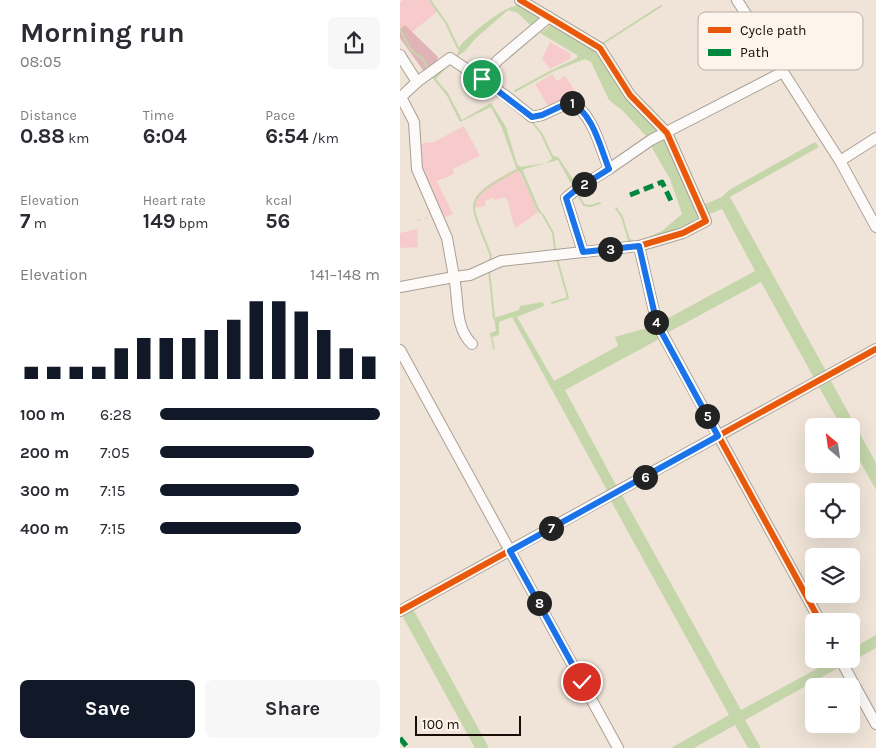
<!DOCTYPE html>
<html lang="en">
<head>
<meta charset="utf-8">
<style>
  body { margin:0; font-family:Karla,sans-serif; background:#f7f7f7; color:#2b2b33; height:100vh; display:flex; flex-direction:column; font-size:19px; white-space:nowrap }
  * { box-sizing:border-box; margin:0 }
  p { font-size:16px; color:#7c7c81 }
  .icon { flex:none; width:28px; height:28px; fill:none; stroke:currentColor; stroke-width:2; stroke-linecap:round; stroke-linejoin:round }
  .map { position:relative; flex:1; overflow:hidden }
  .sheet { display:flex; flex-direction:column; background:#fff; width:400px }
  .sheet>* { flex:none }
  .needle { width:32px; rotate:331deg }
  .fabs { position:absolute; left:405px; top:418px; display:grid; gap:10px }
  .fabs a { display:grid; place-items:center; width:55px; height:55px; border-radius:8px; background:#fff; box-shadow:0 5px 20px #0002; font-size:25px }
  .scale { position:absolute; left:15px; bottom:12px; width:106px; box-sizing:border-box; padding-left:5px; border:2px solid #150d06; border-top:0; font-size:14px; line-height:18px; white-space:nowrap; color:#150d06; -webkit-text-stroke:4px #fdf4eb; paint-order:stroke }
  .pin { position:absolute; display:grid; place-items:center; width:42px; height:42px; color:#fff; margin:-21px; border:2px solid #fff; border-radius:50%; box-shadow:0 1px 5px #0007 }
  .km { position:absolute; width:25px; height:25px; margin:-12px; border-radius:50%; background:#222; color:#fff; font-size:14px; line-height:25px; text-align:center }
  .round { display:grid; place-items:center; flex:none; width:52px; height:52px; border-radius:8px; background:#f7f7f7 }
  .summary { display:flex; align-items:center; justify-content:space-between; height:85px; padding:0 20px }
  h1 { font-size:28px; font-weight:700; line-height:38px }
  .figures { display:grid; grid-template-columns:repeat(3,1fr); gap:8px; height:85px; padding:5px 20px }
  .figures div { display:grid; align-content:center }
  .figures b { font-size:21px; font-weight:700 }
  .figures small { font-size:14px; font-weight:400 }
  .figures p { font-size:14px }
  .chart { height:140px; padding:10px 20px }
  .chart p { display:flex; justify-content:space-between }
  .chart svg { width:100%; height:90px; margin-top:5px; stroke:#111827; stroke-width:6 }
  .cta { display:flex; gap:10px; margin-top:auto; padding:10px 20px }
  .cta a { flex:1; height:58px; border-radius:8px; background:#111827; color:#fff; font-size:20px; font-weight:700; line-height:58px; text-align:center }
  .cta a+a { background:#f7f7f7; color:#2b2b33 }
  ul { padding:0 20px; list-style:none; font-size:16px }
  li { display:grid; grid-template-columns:80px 60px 1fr; align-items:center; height:38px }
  li i { height:12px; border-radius:6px; background:#111827 }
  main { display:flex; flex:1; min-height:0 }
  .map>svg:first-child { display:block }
</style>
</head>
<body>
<main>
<section class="sheet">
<div class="summary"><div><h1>Morning run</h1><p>08:05</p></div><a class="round"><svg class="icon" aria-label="share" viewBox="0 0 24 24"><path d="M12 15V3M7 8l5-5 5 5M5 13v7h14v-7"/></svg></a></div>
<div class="figures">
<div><p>Distance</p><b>0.88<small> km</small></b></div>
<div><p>Time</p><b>6:04</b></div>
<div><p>Pace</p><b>6:54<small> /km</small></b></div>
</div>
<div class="figures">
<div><p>Elevation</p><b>7<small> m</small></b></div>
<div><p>Heart rate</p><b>149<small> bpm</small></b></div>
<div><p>kcal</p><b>56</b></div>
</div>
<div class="chart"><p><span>Elevation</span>141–148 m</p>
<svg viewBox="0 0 160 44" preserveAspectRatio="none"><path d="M5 44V38M15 44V38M25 44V38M35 44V38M45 44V29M55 44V24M65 44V24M75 44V24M85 44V20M95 44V15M105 44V6M115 44V6M125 44V11M135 44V20M145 44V29M155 44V33"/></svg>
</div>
<ul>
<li><b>100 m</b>6:28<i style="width:100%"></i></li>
<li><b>200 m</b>7:05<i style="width:70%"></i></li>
<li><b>300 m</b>7:15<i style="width:63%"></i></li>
<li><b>400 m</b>7:15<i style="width:64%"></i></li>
</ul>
<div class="cta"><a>Save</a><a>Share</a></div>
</section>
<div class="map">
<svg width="476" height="748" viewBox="0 0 476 748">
  <rect width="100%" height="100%" fill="#f0e4d8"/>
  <!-- green -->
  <g fill="#f7cbcc">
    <path d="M3,0H29L37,12L12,32L5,25L0,29V2Z"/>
    <path d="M150,42L171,54L170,59L150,69L142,59Z"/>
    <path d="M152,74L157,81L165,76L177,94L175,102L149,108L135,84Z"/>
    <path d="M64,126L80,156L53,169L54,174L37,181L53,214L42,218L19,165L18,145L27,142L32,143Z"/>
    <path d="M116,169L121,173L138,212L116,228C109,216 113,211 105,197L95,200L93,198L85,201L86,206L73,208C76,187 99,179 116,169Z"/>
    <path d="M17,229L18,247L0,248V233Z"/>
  </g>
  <!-- forest -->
  <path fill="#e0b4b6" d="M5,25L38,57L36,65L25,73L0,38V29Z"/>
  <!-- water -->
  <g fill="#c5d6aa">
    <path d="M116,1L140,20L132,27L118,13L108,10L75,39L65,51L56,57C58,53 58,49 60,46C68,36 104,6 116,6Z"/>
    <path d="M151,25L198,52L225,97L259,131L248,138L223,111L209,100L191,62L185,59L152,72V70L177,58V55L140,33Z"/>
    <path d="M50,64L36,79L48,93L62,120L91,103L106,127L117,164L121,167L146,163L152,159V156L158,157L173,179L178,184L173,187L158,160L124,169L123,171L139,209L145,217L138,212L121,173L117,170L102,128L91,107L60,122L47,96L31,76Z"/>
    <path d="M265,139L298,218L285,226L237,242L262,231L282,214L270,179L251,146Z"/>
    <path d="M415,142L419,147L330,197L426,371L414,378L361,282L267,333L261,322L355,271L322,209L307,215L303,205L322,197L329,190Z"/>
    <path d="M143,302L144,306L117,317L154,381L218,346L215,337L254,326L261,338L165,390L217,487L208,492L112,317L99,322V335L92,337L95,349H93L90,333L96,331L94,318L119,310L120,306Z"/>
    <path d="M431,381L476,463V490L451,445V426H441L419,387Z"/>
    <path d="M222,495L341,710L435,659L440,667L345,720L361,748H348L335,725L294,748H271L329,715L211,501Z"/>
    <path d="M13,609L89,748H75L2,615Z"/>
    <path d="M476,635V648L449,663L446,659H451V649Z"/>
  </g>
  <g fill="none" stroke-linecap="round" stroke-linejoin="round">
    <!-- stream -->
    <g stroke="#c5d6aa" stroke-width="2">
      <path d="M30,0L46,23L58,48"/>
      <path d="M0,29L11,50L23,59L28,69"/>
      <path d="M202,44L261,6"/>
      <path d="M115,91L152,71"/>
      <path d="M133,123L141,133L153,158"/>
      <path d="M178,195L184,205L190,206L200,203"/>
      <path d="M216,208L222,217L229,240L237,242"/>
      <path d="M143,215L153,233L155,250"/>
      <path d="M89,262L91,256C69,198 60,202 118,169"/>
      <path d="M89,270L94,318"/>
      <path d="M152,303L168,298L157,259"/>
      <path d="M0,742L5,748"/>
    </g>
    <!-- minor casing -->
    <g stroke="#a89f96" stroke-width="12">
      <g id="minor">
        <path d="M120,0L200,48L230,95L267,133L306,221L283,233L239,246L257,324L420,621"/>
        <path d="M337,0L440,161L476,227"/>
        <path d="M0,55L17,82L50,58L106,96L132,117L142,115L170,102C193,113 200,147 209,169L177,189L166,198L183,252L239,246"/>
        <path d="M82,79L98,60L149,17"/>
        <path d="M440,161L476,138"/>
        <path d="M209,169L251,140L383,72"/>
        <path d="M0,287L54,277L47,238L17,169L14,122L1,97L17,82"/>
        <path d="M72,344C54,327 59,299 54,277L70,275L101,261L183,252"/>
        <path d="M0,350L218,748"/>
        <path d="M0,611L476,349"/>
        <path d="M440,659L476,724"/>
      </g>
    </g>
    <!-- path -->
    <path stroke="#d7d4d0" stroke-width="1" stroke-dasharray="4 4" stroke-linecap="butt" d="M17,220L28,218"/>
    <!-- minor -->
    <use href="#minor" stroke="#fdfbf9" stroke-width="10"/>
    <!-- quiet -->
    <g stroke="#00873e" stroke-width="5" stroke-dasharray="10 5" stroke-linecap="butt">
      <path d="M230,195L262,182L273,205"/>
      <path d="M0,738L8,748"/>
    </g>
    <!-- cycleway casing -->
    <g stroke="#fdf4eb" stroke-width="9">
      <g id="cycleway">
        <path d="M120,0L200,48L230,95L267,133L306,221L283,233L239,246L257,324L420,621"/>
        <path d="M0,611L476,349"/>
      </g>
    </g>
    <!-- cycleway -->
    <use href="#cycleway" stroke="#e8590c" stroke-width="6"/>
  </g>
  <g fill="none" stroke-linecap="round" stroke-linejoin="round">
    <!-- route casing -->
    <g stroke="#fff" stroke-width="10">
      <path id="route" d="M82,79L132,117L142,115L170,102C193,113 200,147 209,169L177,189L166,198L183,252L239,246L257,324L318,436L110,551L182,682"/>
    </g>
    <!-- route -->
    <use href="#route" stroke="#1a73e8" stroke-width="6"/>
  </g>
  <!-- legend -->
  <rect x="298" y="12" width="165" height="58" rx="8" fill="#fdf4eb" stroke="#b7afa6" stroke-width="1"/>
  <rect x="308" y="27" width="23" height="6" fill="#e8590c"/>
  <rect x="308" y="49" width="23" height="7" fill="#00873e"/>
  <g font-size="14" fill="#150d06">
    <text x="340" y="35">Cycle path</text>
    <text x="340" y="57">Path</text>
  </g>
</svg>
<div class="fabs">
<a><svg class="needle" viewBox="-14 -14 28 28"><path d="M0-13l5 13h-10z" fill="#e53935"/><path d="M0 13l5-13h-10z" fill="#7c7c81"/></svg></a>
<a><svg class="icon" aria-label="locate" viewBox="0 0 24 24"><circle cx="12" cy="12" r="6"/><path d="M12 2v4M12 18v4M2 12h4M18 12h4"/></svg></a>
<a><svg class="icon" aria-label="layers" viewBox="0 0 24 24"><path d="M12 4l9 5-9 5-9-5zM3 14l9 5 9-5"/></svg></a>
<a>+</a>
<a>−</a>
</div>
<div class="scale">100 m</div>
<div class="pin" style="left:82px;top:79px;background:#1e9e55"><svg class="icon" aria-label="arrive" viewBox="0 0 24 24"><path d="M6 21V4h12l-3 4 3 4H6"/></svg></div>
<div class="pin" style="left:182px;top:682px;background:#d93025"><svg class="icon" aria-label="check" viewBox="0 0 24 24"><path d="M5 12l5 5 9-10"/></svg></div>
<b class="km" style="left:172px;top:103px">1</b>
<b class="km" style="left:184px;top:184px">2</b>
<b class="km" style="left:210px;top:249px">3</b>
<b class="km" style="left:256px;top:322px">4</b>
<b class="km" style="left:307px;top:416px">5</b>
<b class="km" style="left:245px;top:477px">6</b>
<b class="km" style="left:151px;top:528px">7</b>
<b class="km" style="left:139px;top:603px">8</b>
</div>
</main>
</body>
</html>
